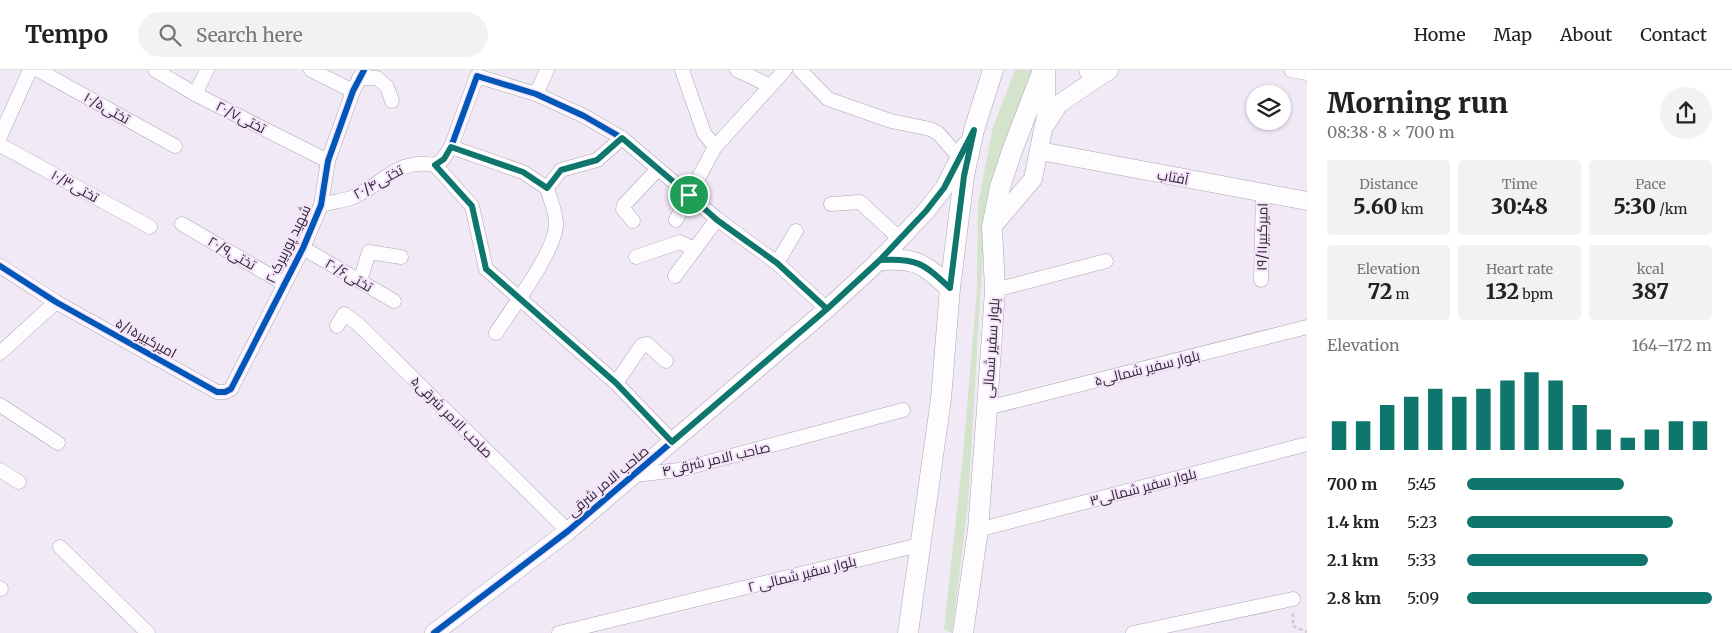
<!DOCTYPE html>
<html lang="en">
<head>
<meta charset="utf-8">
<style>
  body { margin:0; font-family:Merriweather,Cairo,serif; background:#f2f2f2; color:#222; height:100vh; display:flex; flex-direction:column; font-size:19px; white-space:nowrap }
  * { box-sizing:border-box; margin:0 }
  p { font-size:16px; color:#767676 }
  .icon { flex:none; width:28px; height:28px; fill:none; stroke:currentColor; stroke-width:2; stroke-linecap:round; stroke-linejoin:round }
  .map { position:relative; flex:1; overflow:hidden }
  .sheet { display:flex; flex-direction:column; background:#fff; width:425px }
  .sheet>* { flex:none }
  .controls { position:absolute; left:1246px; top:15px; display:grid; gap:10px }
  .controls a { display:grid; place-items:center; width:45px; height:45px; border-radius:50%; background:#fff; box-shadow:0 1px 4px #0004; font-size:25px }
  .pin { position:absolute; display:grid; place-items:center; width:42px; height:42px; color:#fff; margin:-21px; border:2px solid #fff; border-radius:50%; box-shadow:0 1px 5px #0007 }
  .round { display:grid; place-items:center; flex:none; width:52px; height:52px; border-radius:26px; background:#f2f2f2 }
  .head { display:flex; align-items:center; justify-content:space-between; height:85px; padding:0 20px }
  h1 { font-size:28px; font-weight:800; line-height:38px }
  .figures { display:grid; grid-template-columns:repeat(3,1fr); gap:8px; height:85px; padding:5px 20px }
  .figures div { display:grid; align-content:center; border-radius:5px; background:#f2f2f2; text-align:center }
  .figures b { font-size:21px; font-weight:800 }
  .figures small { font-size:14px; font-weight:400 }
  .figures p { font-size:14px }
  .chart { height:140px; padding:10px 20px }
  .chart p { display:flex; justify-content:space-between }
  .chart svg { width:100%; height:90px; margin-top:5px; stroke:#0f766e; stroke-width:6 }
  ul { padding:0 20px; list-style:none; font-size:16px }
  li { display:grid; grid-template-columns:80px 60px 1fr; align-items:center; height:38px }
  li i { height:12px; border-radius:6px; background:#0f766e }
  header { display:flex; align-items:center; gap:30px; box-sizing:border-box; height:70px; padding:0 25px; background:#fff; border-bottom:1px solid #e0e0e0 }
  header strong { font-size:24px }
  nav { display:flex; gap:28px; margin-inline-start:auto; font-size:18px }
  .search { width:350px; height:45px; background:#f2f2f2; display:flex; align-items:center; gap:12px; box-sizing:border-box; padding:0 18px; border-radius:28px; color:#767676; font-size:19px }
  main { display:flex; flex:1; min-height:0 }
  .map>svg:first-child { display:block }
</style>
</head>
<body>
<header>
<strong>Tempo</strong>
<div class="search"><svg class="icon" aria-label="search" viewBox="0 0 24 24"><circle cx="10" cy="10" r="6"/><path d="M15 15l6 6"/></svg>Search here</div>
<nav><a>Home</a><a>Map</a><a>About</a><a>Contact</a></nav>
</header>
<main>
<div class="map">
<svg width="1307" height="563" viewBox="0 0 1307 563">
  <rect width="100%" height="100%" fill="#f2e9f6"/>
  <!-- green -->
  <path fill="#d3e3cc" d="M1015,0H1034L985,147L968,434L952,563L944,559L963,384L977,219L978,134L993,57Z"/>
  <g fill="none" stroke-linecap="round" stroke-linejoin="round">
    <!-- minor casing -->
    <g stroke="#ada5b0" stroke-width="15">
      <g id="minor">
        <path d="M38,0L175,76"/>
        <path d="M155,0L195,24L328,91"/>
        <path d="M311,0L353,21"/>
        <path d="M682,0L704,63L715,77"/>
        <path d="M737,0L770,16"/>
        <path d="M800,0L828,29L891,51L930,59L938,63L960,88"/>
        <path d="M1291,0L1307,3"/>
        <path d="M359,8H377L387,17L392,31"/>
        <path d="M195,24L207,0"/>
        <path d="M536,24L547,0"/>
        <path d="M0,67L30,0"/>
        <path d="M0,75L150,157"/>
        <path d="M451,77L523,102L547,118C550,129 557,144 556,156C554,183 512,238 496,263"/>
        <path d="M435,95L443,89L451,77L477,6L536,24L584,46L622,68L717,149L777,193L827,239"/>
        <path d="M435,95L472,136L486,199L616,313L673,372"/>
        <path d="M547,118L561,100L597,90L622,68"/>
        <path d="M831,134L860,132L900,169"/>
        <path d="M321,135C331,132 342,131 351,128C382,116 397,87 435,95"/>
        <path d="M676,150L715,77L785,0"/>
        <path d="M633,151L623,139L624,135L658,99"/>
        <path d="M182,154L283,213"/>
        <path d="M303,178L394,231"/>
        <path d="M636,187L680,172L694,179"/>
        <path d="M777,193L796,161"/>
        <path d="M0,196L56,232L217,322H225L231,319L303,178L321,135L328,91L353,21L364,0"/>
        <path d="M675,206L717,149"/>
        <path d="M1261,210L1263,124"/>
        <path d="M360,211L369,182L401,187"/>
        <path d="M995,220L1106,191"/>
        <path d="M337,256L344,244L358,254L568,461"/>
        <path d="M0,283L56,232"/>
        <path d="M616,313L642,275L647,274L666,291"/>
        <path d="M0,335L58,373"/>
        <path d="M987,338L1307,257"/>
        <path d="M0,400L19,412"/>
        <path d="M635,405L679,400L903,340"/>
        <path d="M978,460L1307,374"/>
        <path d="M60,477L148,563"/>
        <path d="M0,518L1,519"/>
        <path d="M559,563L919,475"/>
        <path d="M1133,563L1293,529"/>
      </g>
    </g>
    <!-- tertiary casing -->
    <g stroke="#ada5b0" stroke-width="19">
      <g id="tertiary">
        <path d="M1046,54L1059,34L1109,0"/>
        <path d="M1040,81L1307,131"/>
        <path d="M992,157L1033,109L1046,45V0"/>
        <path d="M434,563L568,461L827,239L880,190L926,141L944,118L966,75"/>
      </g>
    </g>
    <!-- secondary casing -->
    <g stroke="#ada5b0" stroke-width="21">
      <g id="secondary">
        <path d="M1089,0L1107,1"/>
        <path d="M880,190C917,188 923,193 950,218"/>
        <path d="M908,563L941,329L950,218L964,106L974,60L993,0"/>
        <path d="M963,563L978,460L987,338L995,220L992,157L1000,117L1012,81L1043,0"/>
      </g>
    </g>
    <!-- path -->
    <path stroke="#cfcbd0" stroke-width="2.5" stroke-dasharray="4 2.5" stroke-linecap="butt" d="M1293,543V556L1307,562"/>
    <!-- minor -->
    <use href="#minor" stroke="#fdfcfe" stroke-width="14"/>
    <!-- tertiary -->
    <use href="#tertiary" stroke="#fdfcfe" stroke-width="18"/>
    <!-- secondary -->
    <use href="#secondary" stroke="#fdfcfe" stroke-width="20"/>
    <!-- cycleway casing -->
    <g stroke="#f5e3fc" stroke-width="9">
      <g id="cycleway">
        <path d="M435,95L443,89L451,77L477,6L536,24L584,46L622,68L717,149L777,193L827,239"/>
        <path d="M0,196L56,232L217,322H225L231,319L303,178L321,135L328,91L353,21L364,0"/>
        <path d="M434,563L568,461L827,239L880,190L926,141L944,118L974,60"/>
      </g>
    </g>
    <!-- cycleway -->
    <use href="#cycleway" stroke="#0057b8" stroke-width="6"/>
  </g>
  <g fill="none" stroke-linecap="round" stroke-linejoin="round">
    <!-- route casing -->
    <g stroke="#fff" stroke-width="10">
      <path id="route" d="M689,125L622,68L597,90L561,100L547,118L523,102L451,77L444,89L435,95L472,136L486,199L616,313L672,372L827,239L880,190C917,188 923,193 950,218L964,106L974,60L944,118L926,141L880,190L827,239L777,193L717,150L689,125"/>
    </g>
    <!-- route -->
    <use href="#route" stroke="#0f766e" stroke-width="6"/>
  </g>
  <g text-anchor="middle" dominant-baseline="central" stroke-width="4" stroke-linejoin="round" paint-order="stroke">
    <!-- street labels -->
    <g font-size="14" fill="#312834" stroke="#f5e3fc">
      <text transform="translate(107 38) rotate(29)">تختی۱۰/۵</text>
      <text transform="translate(241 47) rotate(27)">تختی۲۰/۷</text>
      <text transform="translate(1173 107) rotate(11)">آفتاب</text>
      <text transform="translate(378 112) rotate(-29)">تختی۲۰/۴</text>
      <text transform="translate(75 116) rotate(29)">تختی۱۰/۳</text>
      <text transform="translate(1262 167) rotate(-89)">امیرکبیر۱۹/۱۱</text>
      <text transform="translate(288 174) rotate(-64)">شهید پوربیرک۲۰</text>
      <text transform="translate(232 183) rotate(30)">تختی۲۰/۹</text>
      <text transform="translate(349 205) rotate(30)">تختی۲۰/۶</text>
      <text transform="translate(146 268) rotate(29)">امیرکبیر۵/۱۵</text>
      <text transform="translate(991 278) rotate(-86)">بلوار سفیر شمالی</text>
      <text transform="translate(1147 298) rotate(-14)">بلوار سفیر شمالی۵</text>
      <text transform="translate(452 347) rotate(45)">صاحب الامر شرقی۵</text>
      <text transform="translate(716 389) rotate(-13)">صاحب الامر شرقی۴</text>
      <text transform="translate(608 411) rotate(-40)">صاحب الامر شرقی</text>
      <text transform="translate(1143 417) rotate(-15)">بلوار سفیر شمالی۳</text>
      <text transform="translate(802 504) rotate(-14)">بلوار سفیر شمالی ۲</text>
    </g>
  </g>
</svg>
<div class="controls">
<a><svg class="icon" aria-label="layers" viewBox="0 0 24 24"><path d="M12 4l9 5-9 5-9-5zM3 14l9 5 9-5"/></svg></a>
</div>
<div class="pin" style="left:689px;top:125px;background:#1e9e55"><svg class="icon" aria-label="arrive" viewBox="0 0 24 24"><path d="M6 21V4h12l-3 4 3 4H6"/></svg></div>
</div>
<section class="sheet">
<div class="head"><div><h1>Morning run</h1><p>08:38 · 8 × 700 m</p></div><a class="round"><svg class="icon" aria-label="share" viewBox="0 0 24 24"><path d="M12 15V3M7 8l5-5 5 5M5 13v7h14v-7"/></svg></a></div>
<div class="figures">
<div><p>Distance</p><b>5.60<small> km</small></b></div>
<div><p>Time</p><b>30:48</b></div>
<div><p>Pace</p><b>5:30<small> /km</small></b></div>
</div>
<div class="figures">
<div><p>Elevation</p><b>72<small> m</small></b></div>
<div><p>Heart rate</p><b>132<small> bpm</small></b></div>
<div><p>kcal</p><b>387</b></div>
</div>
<div class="chart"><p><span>Elevation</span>164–172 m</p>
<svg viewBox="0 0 160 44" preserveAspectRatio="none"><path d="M5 44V30M15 44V30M25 44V22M35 44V18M45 44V14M55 44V18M65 44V14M75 44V10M85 44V6M95 44V10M105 44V22M115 44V34M125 44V38M135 44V34M145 44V30M155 44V30"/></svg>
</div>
<ul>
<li><b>700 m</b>5:45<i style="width:64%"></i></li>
<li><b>1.4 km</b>5:23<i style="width:84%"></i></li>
<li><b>2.1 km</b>5:33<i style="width:74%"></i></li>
<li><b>2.8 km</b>5:09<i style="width:100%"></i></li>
</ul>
</section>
</main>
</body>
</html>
